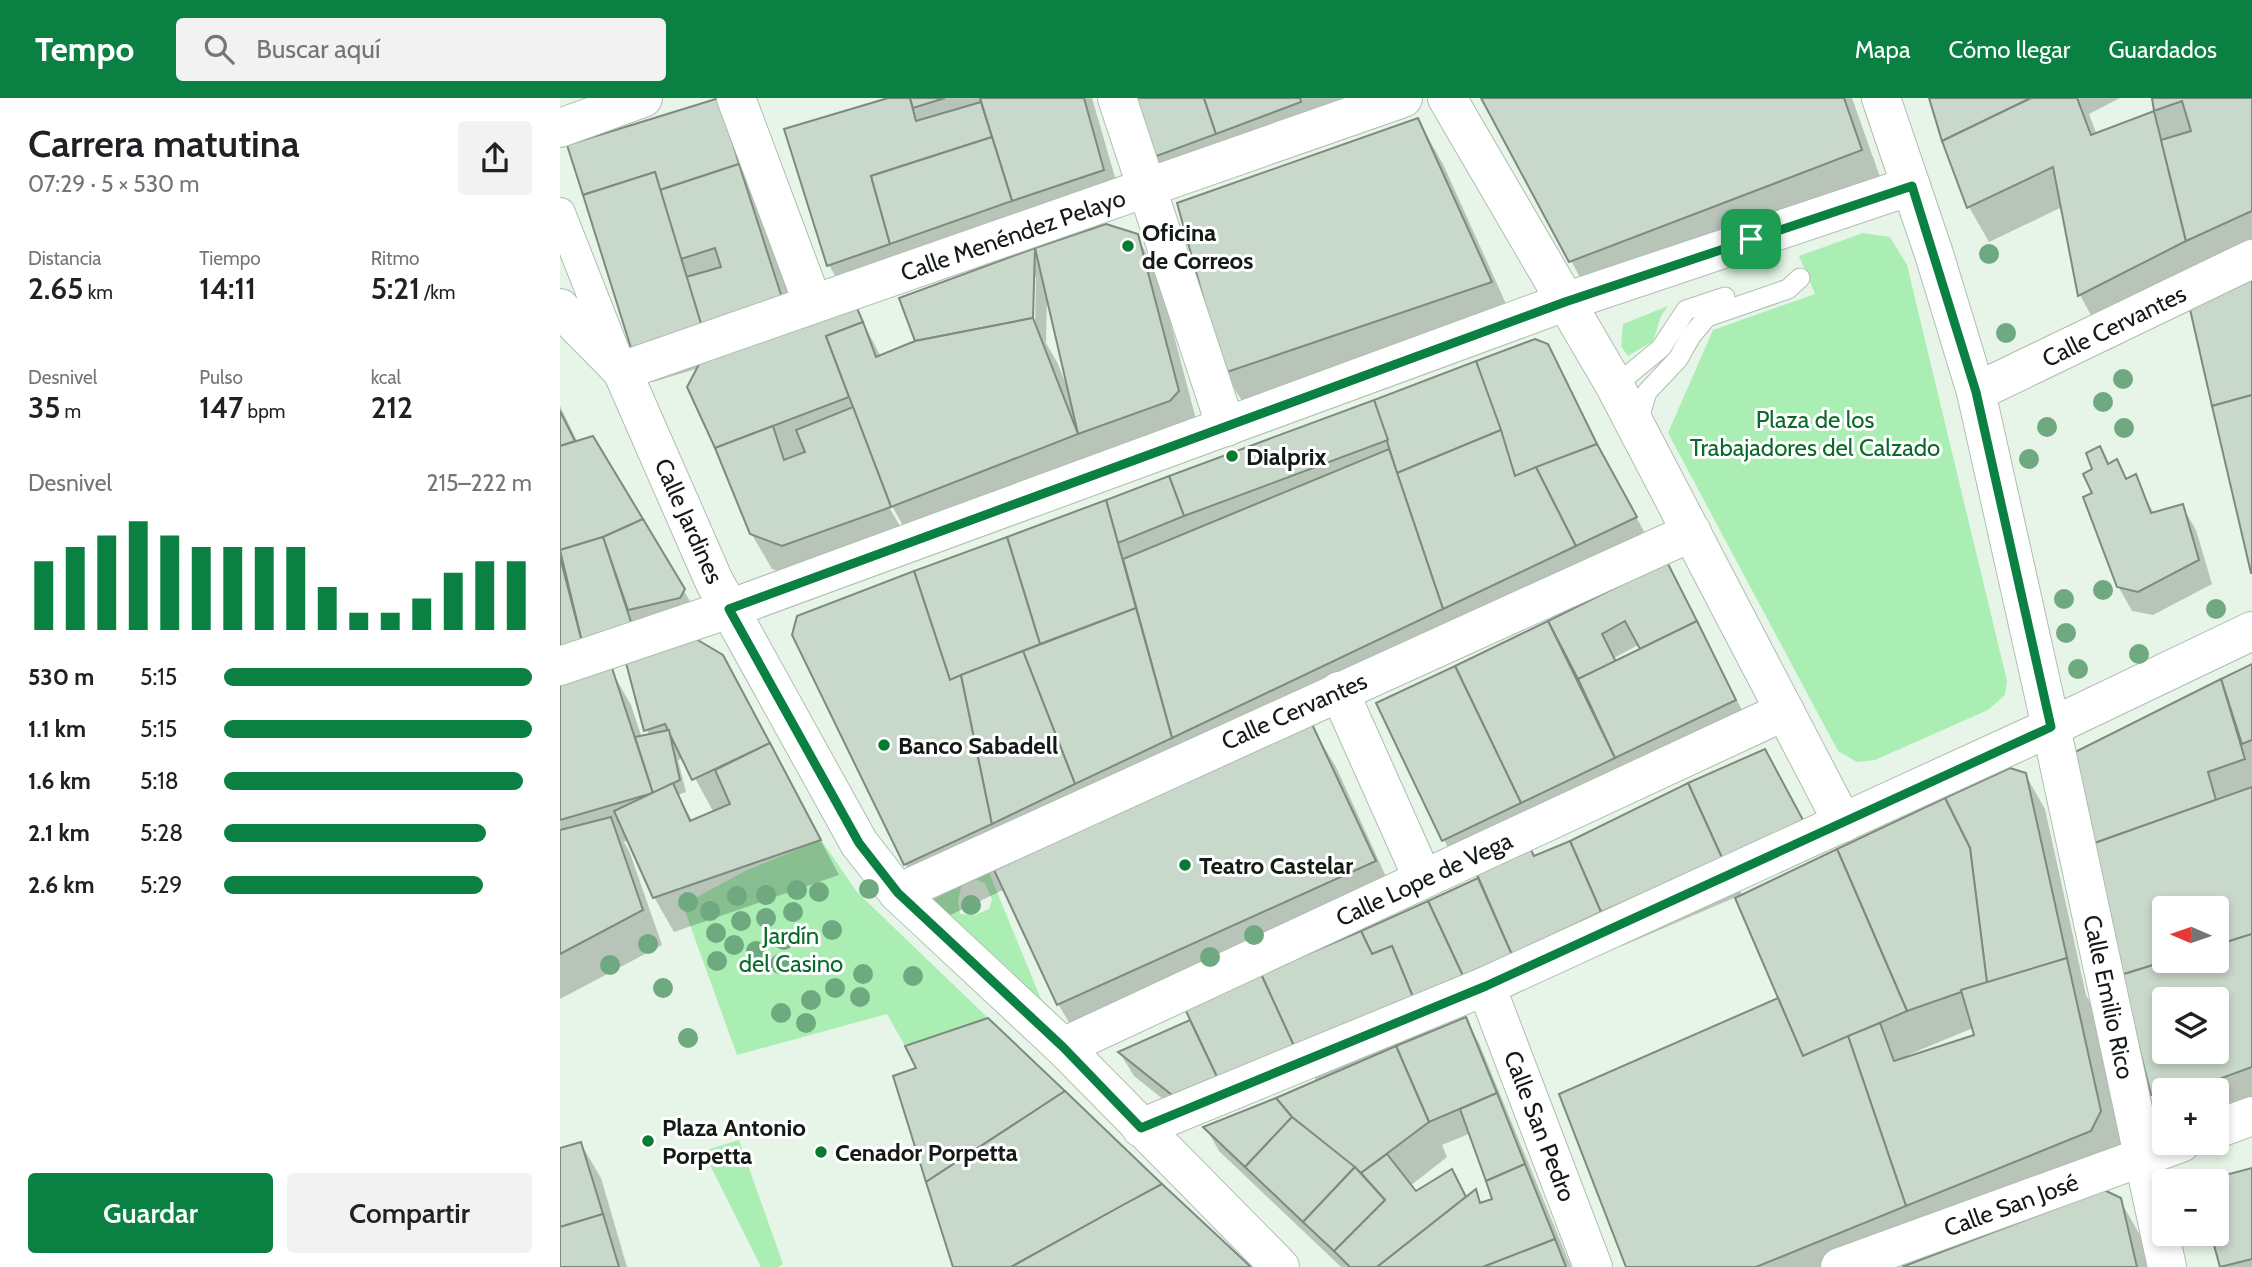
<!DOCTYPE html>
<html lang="es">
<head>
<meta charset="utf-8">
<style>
  body { margin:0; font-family:Cabin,sans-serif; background:#f2f2f2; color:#202124; height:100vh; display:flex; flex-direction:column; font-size:26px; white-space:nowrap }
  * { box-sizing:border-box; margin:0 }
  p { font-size:23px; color:#757577 }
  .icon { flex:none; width:38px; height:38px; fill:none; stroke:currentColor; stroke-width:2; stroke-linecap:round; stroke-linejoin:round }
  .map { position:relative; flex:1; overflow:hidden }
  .panel { display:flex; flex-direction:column; background:#fff; width:560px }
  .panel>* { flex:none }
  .needle { width:46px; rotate:272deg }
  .fabs { position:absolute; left:1592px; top:798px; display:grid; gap:14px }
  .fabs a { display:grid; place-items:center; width:77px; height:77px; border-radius:7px; background:#fff; box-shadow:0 4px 10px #0003; font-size:35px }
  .pin { position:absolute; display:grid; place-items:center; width:60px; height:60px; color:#fff; margin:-30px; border-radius:14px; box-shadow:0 4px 10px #0006 }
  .round { display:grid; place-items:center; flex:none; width:74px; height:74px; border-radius:7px; background:#f2f2f2 }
  .overview { display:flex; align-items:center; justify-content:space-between; height:119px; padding:0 28px }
  h1 { font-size:38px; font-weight:600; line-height:52px }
  .figures { display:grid; grid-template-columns:repeat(3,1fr); gap:10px; height:119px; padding:7px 28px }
  .figures div { display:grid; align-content:center }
  .figures b { font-size:30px; font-weight:600 }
  .figures small { font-size:19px; font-weight:400 }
  .figures p { font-size:19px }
  .chart { height:196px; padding:14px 28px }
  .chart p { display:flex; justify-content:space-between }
  .chart svg { width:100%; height:126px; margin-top:7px; stroke:#0b8043; stroke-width:6 }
  .action { display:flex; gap:14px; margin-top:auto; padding:14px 28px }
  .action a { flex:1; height:80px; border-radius:7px; background:#0b8043; color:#fff; font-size:28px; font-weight:600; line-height:80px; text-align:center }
  .action a+a { background:#f2f2f2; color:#202124 }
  ul { padding:0 28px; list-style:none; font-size:23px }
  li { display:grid; grid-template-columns:112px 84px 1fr; align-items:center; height:52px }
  li i { height:18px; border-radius:9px; background:#0b8043 }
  header { display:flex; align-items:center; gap:42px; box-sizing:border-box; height:98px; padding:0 35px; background:#0b8043; color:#fff }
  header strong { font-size:33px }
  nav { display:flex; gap:38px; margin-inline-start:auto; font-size:24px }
  .search { width:490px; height:63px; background:#f2f2f2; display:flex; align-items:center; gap:18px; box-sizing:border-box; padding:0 24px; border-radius:7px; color:#757577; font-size:26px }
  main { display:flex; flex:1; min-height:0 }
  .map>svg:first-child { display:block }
</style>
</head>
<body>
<header>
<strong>Tempo</strong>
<div class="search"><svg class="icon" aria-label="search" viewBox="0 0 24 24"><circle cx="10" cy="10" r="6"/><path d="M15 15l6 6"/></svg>Buscar aquí</div>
<nav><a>Mapa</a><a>Cómo llegar</a><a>Guardados</a></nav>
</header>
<main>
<section class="panel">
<div class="overview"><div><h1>Carrera matutina</h1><p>07:29 · 5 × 530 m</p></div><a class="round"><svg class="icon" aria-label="share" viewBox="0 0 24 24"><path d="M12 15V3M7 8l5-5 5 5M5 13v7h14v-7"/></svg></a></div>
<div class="figures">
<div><p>Distancia</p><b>2.65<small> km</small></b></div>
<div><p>Tiempo</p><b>14:11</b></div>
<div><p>Ritmo</p><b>5:21<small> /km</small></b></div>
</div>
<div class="figures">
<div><p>Desnivel</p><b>35<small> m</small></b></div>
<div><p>Pulso</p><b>147<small> bpm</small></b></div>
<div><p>kcal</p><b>212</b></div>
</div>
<div class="chart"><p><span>Desnivel</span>215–222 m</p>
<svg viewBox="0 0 160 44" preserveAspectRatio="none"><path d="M5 44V20M15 44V15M25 44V11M35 44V6M45 44V11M55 44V15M65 44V15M75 44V15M85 44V15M95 44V29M105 44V38M115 44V38M125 44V33M135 44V24M145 44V20M155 44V20"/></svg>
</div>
<ul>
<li><b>530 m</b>5:15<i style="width:100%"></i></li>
<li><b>1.1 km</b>5:15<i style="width:100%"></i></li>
<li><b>1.6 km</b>5:18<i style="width:97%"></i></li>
<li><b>2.1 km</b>5:28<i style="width:85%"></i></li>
<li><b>2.6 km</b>5:29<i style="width:84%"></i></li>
</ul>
<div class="action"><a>Guardar</a><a>Compartir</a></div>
</section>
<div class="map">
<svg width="1692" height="1169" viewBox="0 0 1692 1169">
  <rect width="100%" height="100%" fill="#e6f5e7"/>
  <!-- green -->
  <g fill="#abeeb4" fill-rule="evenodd">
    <path d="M1303,135L1330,139L1347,167L1447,583L1445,597L1428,612L1315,662L1297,664L1278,653L1108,335L1153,232L1255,196L1239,158Z"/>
    <path d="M1108,208L1101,218L1093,243L1068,258L1061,248L1063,226Z"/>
    <path d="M261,742L297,794L428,920L345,948L327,916L177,957L122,805L128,804L185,773Z"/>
    <path d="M428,772L487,916L369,804ZM416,782L425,785L432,801L429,811L415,817L400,816L398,803L402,786Z"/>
    <path d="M179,1042L223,1166L218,1169H201L143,1053Z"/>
  </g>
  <!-- shadow -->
  <g fill="#0003" fill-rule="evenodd">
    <path d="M334,0H532L563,107L291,201L321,259L357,244L341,201L476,151L576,138L597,173L638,329L357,452L328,401L325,402L349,444L243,482L212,471L191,435L129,289L139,270L93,284L73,250L178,36L237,223L290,204L269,167ZM473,179H476L475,229H472ZM487,201L509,288L507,289L498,266L486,245Z"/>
    <path d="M576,0H828L609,82L596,58Z"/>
    <path d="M923,0H1292L1326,96L1035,207Z"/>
    <path d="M1371,0H1560L1529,16L1537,37L1596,14L1594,0H1692V157L1539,232L1520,197L1502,109L1429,144L1409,109Z"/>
    <path d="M858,22L883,66L956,228L691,318L665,275Z"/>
    <path d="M986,248L1089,443L907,555L752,629L776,669L839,807L524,949L498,906L445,791L378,823L346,767L234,537L545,404L549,410Z"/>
    <path d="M0,308L18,345L123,491L137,516L81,536L182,594L279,777L114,834L94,799L69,742L64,744L70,755L102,847L0,901ZM75,563L68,566L89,638L82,640L71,607L51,572L39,571ZM124,660L154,715L133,724L118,697L126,694L118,662Z"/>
    <path d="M1539,350L1549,367L1556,364L1567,382L1575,379L1594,416L1622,408L1636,432L1652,486L1593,517L1572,513L1558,488L1534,396L1535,372Z"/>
    <path d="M1106,466L1195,637L939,760H974L1177,785L1183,799L1465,676L1485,711L1526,897L1531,906L1565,1058L1329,1169H1068L1001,997L1220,901L1176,799L1062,848L1056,837L847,892L875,939L905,921L919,945L1011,1169H781L659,1053L646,1030L757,984L749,971L627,1020L574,978L560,955L632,923L802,834L920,781L916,771L903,777L884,742L819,605ZM1080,546L1083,552L1056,565L1054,560ZM1413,930L1416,938L1349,960L1348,957ZM911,1035L934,1102L922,1106L915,1094L907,1101L856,1095L850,1088L887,1059L882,1047Z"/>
    <path d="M1692,568V1022L1657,1034V992H1605V1017L1593,996L1511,658ZM1605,810H1657V863H1605ZM1605,901H1657V954H1605Z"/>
    <path d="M21,1046L41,1080L67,1169H0V1052Z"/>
    <path d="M1692,1072V1169H1662L1653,1136H1657V1083H1649Z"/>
    <path d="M1560,1102L1585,1146L1591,1169H1346Z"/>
  </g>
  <!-- building -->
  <g fill="#c8d8ca" stroke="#7d8b7f" stroke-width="2" fill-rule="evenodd">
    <path d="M159,0L179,66L100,92L95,74L23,97L7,47Z"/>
    <path d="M328,0H350L356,23L421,4L432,39L311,78L330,146L267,168L224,31Z"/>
    <path d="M350,0H385L353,10Z"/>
    <path d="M420,0H524L544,72L452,103Z"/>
    <path d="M575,0H644L656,36L594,59Z"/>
    <path d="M644,0H740L741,4L656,36Z"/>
    <path d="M921,0H1284L1302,52L1009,164Z"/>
    <path d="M1369,0H1471L1382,43Z"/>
    <path d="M1471,0H1517L1531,37L1594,13L1626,143L1518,198L1493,69L1407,110L1382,43Z"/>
    <path d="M1592,0H1692V113L1626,143L1601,42L1631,33L1622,3L1594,13Z"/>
    <path d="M858,20L932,184L664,275L617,105Z"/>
    <path d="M432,39L452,103L330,146L311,78Z"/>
    <path d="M179,66L223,203L142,229L126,179L161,169L155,150L121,161L100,92Z"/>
    <path d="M95,74L142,229L71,250L23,97Z"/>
    <path d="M546,126L578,136L619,293L610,303L518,336L475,150Z"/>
    <path d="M475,150L473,220L355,243L339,200Z"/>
    <path d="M1692,172V297L1652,308L1627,198Z"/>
    <path d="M293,201L303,224L266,238L289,299L155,350L127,289L145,255Z"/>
    <path d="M473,220L518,336L331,409L266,238L303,224L316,259L355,243Z"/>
    <path d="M975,241L988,246L1037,346L955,378L916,263Z"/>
    <path d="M916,263L941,332L837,375L814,302Z"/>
    <path d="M1692,297V475H1691L1652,308Z"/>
    <path d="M814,302L828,342L624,418L609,378Z"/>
    <path d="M293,309L331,409L222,448L190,436L155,350L213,328L224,362L245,354L236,332Z"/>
    <path d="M0,313L15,343L0,348Z"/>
    <path d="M941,332L955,378L976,369L1016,448L883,511L837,375Z"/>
    <path d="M33,338L83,421L43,439L0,452V348Z"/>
    <path d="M1037,346L1077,419L1016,448L976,369Z"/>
    <path d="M1540,348L1548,366L1557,361L1566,381L1576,376L1591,415L1623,406L1639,462L1578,494L1557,489L1523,399L1532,395L1523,376L1532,371L1526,355Z"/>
    <path d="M829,351L883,511L612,640L563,461Z"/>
    <path d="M609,378L624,418L558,445L546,402Z"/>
    <path d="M546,402L576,510L480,546L447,439Z"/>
    <path d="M83,421L125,491L120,500L68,512L43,439Z"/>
    <path d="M43,439L74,533L23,548L0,452Z"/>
    <path d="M447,439L480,546L390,582L354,473Z"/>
    <path d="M0,459L23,548L0,554Z"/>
    <path d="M1107,464L1137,523L1080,551L1065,523L1042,536L1056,564L1018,581L988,523Z"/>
    <path d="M354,473L390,582L401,577L432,726L344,767L232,537L237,518Z"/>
    <path d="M576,510L612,640L515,686L463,553Z"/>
    <path d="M988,523L1055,660L961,705L895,568Z"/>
    <path d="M1137,523L1176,602L1055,660L1018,581Z"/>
    <path d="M136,541L163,557L210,645L132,682L105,626L84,633L66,565Z"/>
    <path d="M463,553L515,686L432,726L401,577Z"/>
    <path d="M1692,566V642L1682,646L1661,581Z"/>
    <path d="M895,568L961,705L882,743L816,605Z"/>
    <path d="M52,570L93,695L0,722V584Z"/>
    <path d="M1661,581L1685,661L1648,674L1656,702L1532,746L1509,657Z"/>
    <path d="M751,624L816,763L497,907L434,772Z"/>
    <path d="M109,632L120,682L93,695L75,639Z"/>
    <path d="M210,645L261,742L93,800L54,713L113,685L130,723L170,706L155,672Z"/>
    <path d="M1205,651L1243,722L1163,762L1128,685Z"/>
    <path d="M1450,670L1466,675L1507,860L1427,885L1410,750L1385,700Z"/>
    <path d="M1128,685L1163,762L1041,814L1010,743Z"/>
    <path d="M1692,689V836L1657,847V810H1605L1606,863L1561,877L1532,746Z"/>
    <path d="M1385,700L1410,750L1427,885L1347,913L1277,751Z"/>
    <path d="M51,719L83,812L0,856V732Z"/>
    <path d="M1010,743L1041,814L952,857L915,772L969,748L974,758Z"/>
    <path d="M1277,751L1347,913L1243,958L1175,800Z"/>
    <path d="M918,780L952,857L903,878L868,803Z"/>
    <path d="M868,803L903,878L853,899L832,848L812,856L801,833Z"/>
    <path d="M801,833L812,856L832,848L853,899L734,948L701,876Z"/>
    <path d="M1692,836V969L1629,992H1605V997H1591L1561,877L1606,863H1657V847ZM1605,901H1657V954H1605Z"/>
    <path d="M1507,860L1541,1013L1531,1033L1346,1108L1288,938L1320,925L1334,963L1414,937L1401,892Z"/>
    <path d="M701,876L734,948L657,979L625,911Z"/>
    <path d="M1218,900L1243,958L1288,938L1346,1108L1196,1169H1066L999,996Z"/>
    <path d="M906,919L937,995L869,1024L836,948Z"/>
    <path d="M428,920L505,993L366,1084L333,978L356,970L345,948Z"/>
    <path d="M630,922L657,979L612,997L558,954Z"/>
    <path d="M836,948L869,1024L801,1075L732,1019L716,1000Z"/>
    <path d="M505,993L602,1086L451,1169H393L366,1084Z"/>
    <path d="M937,995L965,1066L926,1083L900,1011Z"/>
    <path d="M716,1000L732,1019L685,1069L643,1029Z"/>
    <path d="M732,1019L795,1069L743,1124L685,1069Z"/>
    <path d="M21,1044L43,1116L0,1129V1050Z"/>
    <path d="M827,1056L856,1093L892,1071L906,1099L817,1169H790L774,1153L825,1102L801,1075Z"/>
    <path d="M965,1066L995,1141L923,1169H817L916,1091L920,1105L932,1101L926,1083Z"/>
    <path d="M795,1069L825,1102L774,1153L743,1124Z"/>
    <path d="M1692,1070V1161L1660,1169L1651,1136H1657V1083H1643Z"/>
    <path d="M602,1086L691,1169H451L563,1107Z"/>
    <path d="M1544,1092L1561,1100L1577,1169H1342Z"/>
    <path d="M43,1116L59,1169H0V1129Z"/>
    <path d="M995,1141L1006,1169H923Z"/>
  </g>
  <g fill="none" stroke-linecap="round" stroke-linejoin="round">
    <!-- service casing -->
    <g stroke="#afbeb1" stroke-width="21">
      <g id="service">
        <path d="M1055,288L1101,250L1126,212L1165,199"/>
        <path d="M1077,327L1087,294L1118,261L1131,238L1147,219L1228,191L1240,180"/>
      </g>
    </g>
    <!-- pedestrian casing -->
    <g stroke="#afbeb1" stroke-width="32">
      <path id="pedestrian" d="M0,115L59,265"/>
    </g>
    <!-- minor casing -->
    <g stroke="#afbeb1" stroke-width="40">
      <g id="minor">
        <path d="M176,0L253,206"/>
        <path d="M557,0L666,329"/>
        <path d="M887,0L1055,288L1283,725"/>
        <path d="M1321,0L1374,156L1416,294L1491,629L1607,1169"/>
        <path d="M0,30L83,0"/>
        <path d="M0,210L62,273L154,483L299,745L338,795L503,949L720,1169"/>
        <path d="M62,273L843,0"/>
        <path d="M1416,294L1692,161"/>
        <path d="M0,568L169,511L1005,204L1351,88"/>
        <path d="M779,593L863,781"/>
        <path d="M338,795L1132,434"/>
        <path d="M926,888L1033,1169"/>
        <path d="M503,949L1225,613"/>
        <path d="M581,1030L926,888L1491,629L1692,533"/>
        <path d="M1657,1031L1692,1018"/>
        <path d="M1280,1169L1621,1045"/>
      </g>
    </g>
    <!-- service -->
    <use href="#service" stroke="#fff" stroke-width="19"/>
    <!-- pedestrian -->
    <use href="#pedestrian" stroke="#fff" stroke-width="30"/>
    <!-- minor -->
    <use href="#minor" stroke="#fff" stroke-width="38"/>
  </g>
  <!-- trees -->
  <g fill="#6ea980">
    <circle cx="1429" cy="156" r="10"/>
    <circle cx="1446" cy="235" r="10"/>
    <circle cx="1563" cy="281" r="10"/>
    <circle cx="1543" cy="304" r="10"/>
    <circle cx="1487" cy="329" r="10"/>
    <circle cx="1564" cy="330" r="10"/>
    <circle cx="1469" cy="361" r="10"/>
    <circle cx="1543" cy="492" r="10"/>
    <circle cx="1504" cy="501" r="10"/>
    <circle cx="1656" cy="511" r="10"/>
    <circle cx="1506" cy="535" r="10"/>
    <circle cx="1579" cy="556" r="10"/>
    <circle cx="1518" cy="571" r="10"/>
    <circle cx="309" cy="791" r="10"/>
    <circle cx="237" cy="792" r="10"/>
    <circle cx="259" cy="794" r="10"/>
    <circle cx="206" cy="797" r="10"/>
    <circle cx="177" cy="798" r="10"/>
    <circle cx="128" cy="804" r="10"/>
    <circle cx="411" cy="807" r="10"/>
    <circle cx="150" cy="813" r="10"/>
    <circle cx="233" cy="814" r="10"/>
    <circle cx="206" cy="820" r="10"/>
    <circle cx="181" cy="823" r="10"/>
    <circle cx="272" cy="832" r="10"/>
    <circle cx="156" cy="835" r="10"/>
    <circle cx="694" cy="837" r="10"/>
    <circle cx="224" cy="842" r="10"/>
    <circle cx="88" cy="846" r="10"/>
    <circle cx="174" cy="847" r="10"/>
    <circle cx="196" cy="853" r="10"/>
    <circle cx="650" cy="859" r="10"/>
    <circle cx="157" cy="863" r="10"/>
    <circle cx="220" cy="866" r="10"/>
    <circle cx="50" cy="867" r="10"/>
    <circle cx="303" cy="876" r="10"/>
    <circle cx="353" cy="878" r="10"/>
    <circle cx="103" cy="890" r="10"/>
    <circle cx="275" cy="890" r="10"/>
    <circle cx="300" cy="899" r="10"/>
    <circle cx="251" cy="902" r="10"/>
    <circle cx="221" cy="915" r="10"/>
    <circle cx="246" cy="925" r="10"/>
    <circle cx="128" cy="940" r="10"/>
  </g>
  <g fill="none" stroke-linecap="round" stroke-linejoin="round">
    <!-- route casing -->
    <g stroke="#fff" stroke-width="14">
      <path id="route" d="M1352,88L1416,294L1491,629L926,888L581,1030L503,949L338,795L299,745L169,511L1005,204Z"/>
    </g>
    <!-- route -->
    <use href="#route" stroke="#0b8043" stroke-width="9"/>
  </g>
  <!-- markers -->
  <g fill="#067c32" stroke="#fff" stroke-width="2.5">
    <circle cx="568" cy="148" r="7"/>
    <circle cx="672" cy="358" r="7"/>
    <circle cx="324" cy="647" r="7"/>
    <circle cx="625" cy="767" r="7"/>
    <circle cx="88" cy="1043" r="7"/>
    <circle cx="261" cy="1054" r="7"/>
  </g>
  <g text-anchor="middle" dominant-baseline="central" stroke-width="6" stroke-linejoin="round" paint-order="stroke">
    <!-- poi labels -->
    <g font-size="24" font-weight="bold" fill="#141a15" stroke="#fff" text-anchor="start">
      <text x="582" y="134">Oficina<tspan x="582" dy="28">de Correos</tspan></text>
      <text x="686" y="358">Dialprix</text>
      <text x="338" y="647">Banco Sabadell</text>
      <text x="639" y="767">Teatro Castelar</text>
      <text x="102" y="1029">Plaza Antonio<tspan x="102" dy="28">Porpetta</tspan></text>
      <text x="275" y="1054">Cenador Porpetta</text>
    </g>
    <!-- street labels -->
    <g font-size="24" fill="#141a15" stroke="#fff">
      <text transform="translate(453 137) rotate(-19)">Calle Menéndez Pelayo</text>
      <text transform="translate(1554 228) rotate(-26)">Calle Cervantes</text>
      <text transform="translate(129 423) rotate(66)">Calle Jardines</text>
      <text transform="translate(734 613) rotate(-24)">Calle Cervantes</text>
      <text transform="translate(864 781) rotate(-25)">Calle Lope de Vega</text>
      <text transform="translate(1549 899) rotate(78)">Calle Emilio Rico</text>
      <text transform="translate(980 1028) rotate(69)">Calle San Pedro</text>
      <text transform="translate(1451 1107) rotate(-20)">Calle San José</text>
    </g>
    <!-- park labels -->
    <g font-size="24" fill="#0b6a2b" stroke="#fff">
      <text x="1255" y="321">Plaza de los<tspan x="1255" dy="28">Trabajadores del Calzado</tspan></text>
      <text x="231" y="837">Jardín<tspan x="231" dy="28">del Casino</tspan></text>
    </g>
  </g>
</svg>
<div class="fabs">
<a><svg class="needle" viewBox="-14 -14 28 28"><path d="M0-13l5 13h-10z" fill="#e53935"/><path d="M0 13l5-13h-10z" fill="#757577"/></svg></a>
<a><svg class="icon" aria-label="layers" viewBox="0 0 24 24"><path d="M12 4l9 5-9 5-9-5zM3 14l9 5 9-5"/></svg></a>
<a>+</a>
<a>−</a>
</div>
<div class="pin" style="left:1191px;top:141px;background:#1e9e55"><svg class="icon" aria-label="arrive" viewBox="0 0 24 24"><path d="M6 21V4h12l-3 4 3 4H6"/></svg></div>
</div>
</main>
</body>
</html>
